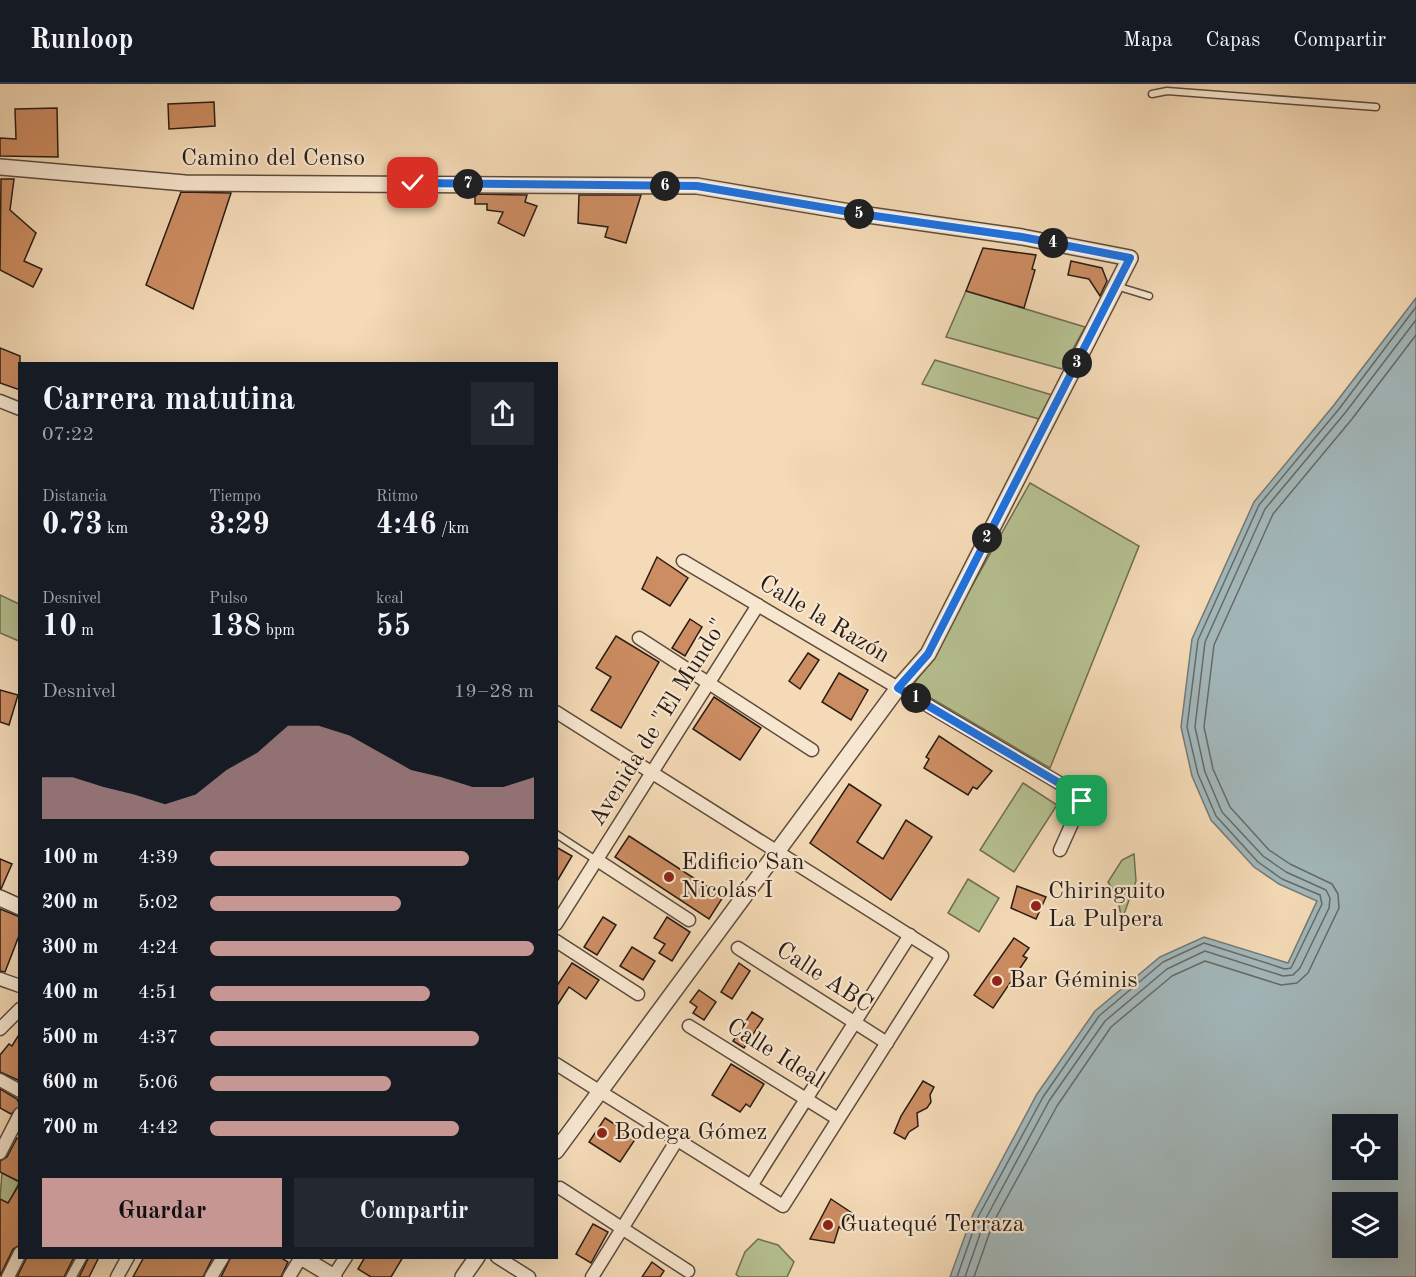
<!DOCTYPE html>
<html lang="es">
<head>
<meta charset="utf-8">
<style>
  body { margin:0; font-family:"Old Standard TT",serif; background:#242831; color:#f1f3f6; height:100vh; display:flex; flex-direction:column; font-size:22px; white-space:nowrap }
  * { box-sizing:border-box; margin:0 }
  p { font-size:20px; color:#9ea1a6 }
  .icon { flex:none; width:33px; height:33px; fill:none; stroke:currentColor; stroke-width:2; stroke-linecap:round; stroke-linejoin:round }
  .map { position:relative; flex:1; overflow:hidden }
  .details { position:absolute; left:18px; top:278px; width:540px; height:897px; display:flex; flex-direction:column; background:#171b24; border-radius:0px; box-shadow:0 6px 24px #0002 }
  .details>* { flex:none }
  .fabs { position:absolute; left:1332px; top:1030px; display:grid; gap:12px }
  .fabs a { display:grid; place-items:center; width:66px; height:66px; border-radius:0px; background:#171b24; box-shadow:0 6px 24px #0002; font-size:30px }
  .pin { position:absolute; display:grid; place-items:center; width:51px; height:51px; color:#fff; margin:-26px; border-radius:12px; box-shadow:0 3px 9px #0006 }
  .km { position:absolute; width:30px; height:30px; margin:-15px; border-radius:50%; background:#222; color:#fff; font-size:16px; line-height:30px; text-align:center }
  .round { display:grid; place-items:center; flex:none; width:63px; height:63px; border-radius:0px; background:#242831 }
  .overview { display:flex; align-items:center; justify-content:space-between; height:102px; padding:0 24px }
  h1 { font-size:33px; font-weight:600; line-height:45px }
  .stats { display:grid; grid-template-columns:repeat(3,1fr); gap:9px; height:102px; padding:6px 24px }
  .stats div { display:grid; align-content:center }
  .stats b { font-size:30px; font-weight:600 }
  .stats small { font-size:16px; font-weight:400 }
  .stats p { font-size:16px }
  .chart { height:168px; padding:12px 24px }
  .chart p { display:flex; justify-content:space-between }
  .chart svg { width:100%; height:108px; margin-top:6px; fill:#c59692; opacity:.7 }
  .primary-button { display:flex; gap:12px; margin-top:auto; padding:12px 24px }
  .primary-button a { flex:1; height:69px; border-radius:0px; background:#c59692; color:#111; font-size:24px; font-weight:600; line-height:69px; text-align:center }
  .primary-button a+a { background:#242831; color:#f1f3f6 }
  ul { padding:0 24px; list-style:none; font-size:20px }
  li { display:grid; grid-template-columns:96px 72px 1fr; align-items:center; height:45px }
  li i { height:15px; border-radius:8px; background:#c59692 }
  header { display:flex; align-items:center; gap:36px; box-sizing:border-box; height:84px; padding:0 30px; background:#171b24; border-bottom:2px solid #363941 }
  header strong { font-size:28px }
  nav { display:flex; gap:33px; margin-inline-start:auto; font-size:21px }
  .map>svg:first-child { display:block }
</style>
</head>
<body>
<header>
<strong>Runloop</strong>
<nav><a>Mapa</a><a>Capas</a><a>Compartir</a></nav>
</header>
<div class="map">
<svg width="1416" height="1193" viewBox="0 0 1416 1193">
  <rect width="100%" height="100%" fill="#f4dab6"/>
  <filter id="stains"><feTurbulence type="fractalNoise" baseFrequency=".00333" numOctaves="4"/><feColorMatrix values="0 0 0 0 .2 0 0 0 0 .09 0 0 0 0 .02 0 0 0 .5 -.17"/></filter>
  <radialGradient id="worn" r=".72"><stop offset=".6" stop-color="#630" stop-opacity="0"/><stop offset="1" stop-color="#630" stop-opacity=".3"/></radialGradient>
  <!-- green -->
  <g fill="#b6c191" stroke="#706e53" stroke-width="1.5">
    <path d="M966,207L1085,243L1062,285L946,253Z"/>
    <path d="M935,276L1052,311L1039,335L922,300Z"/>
    <path d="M1030,399L1139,462L1050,684L912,603L932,573Z"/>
    <path d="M0,511L19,520V557L0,549Z"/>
    <path d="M1023,699L1057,721L1014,788L980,766Z"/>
    <path d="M1134,770L1136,797L1124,830L1121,831L1117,812L1108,798L1122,776Z"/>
    <path d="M968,795L999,814L979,848L948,829Z"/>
    <path d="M2,1089L19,1098L9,1120L0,1115Z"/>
    <path d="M758,1155L778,1161L794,1178L787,1193H739L736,1190L745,1168Z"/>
  </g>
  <!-- water -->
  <path fill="#a2b7ba" stroke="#727978" stroke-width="1.5" fill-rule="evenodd" d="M1416,214V1193H950L973,1130L1037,1010L1095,927L1160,873L1204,853L1288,879L1317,817L1279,800L1254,783L1211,736L1192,692L1181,643L1192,555L1254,418L1334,321ZM1342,1041H1388V1086H1342ZM1342,1119H1388V1164H1342Z"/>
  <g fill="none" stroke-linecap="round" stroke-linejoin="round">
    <!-- shore -->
    <g stroke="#666a68" stroke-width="1.5">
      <path d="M957,1193L978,1133L1043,1013L1099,932L1163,878L1204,859L1285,885L1291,884L1322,820L1320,811L1282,795L1258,778L1216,732L1198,690L1187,643L1198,556L1259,421L1339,325L1416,223"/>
      <path d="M965,1193L985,1136L1049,1017L1105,937L1167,885L1205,867L1283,892L1293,891L1300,884L1329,824L1330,814L1326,806L1286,788L1263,772L1222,728L1205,688L1195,643L1205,558L1265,425L1345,329L1416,236"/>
      <path d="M974,1193L993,1139L1057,1022L1111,943L1172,892L1205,877L1281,901L1297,899L1308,889L1339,824L1338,810L1332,800L1290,780L1269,766L1230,723L1213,685L1204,643L1214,561L1273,430L1352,335L1416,251"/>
    </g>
  </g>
  <!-- building -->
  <g fill="#cd8d62" stroke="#291c15" stroke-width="1.5">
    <path d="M214,18L215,42L169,45L168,20Z"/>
    <path d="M57,24L58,73L0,72V54L16,55L15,25Z"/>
    <path d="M1,95H14L10,126L36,149L24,177L42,185L33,203L0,186Z"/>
    <path d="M181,108L231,109L193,225L146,201Z"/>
    <path d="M475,110L527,111L525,118L537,122L524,152L498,139L503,128L487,126V120H475Z"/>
    <path d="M579,111H641L626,159L605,153L608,143L578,139Z"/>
    <path d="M983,164L1036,171L1032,185L1035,186L1024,224L966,207Z"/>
    <path d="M1071,177L1102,184L1107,197L1100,212L1089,195L1068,191Z"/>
    <path d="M0,264L20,272V306L0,299Z"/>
    <path d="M657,473L688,494L670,522L642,505Z"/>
    <path d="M690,535L702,543L685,572L672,564Z"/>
    <path d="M616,552L659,578L621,644L591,626L611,593L596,584Z"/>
    <path d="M808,569L819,576L800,605L789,597Z"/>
    <path d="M839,589L868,606L851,636L822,618Z"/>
    <path d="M0,606L18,611L9,641L0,638Z"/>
    <path d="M714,613L761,644L740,676L693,645Z"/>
    <path d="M939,652L992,687L977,705L973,703L968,711L924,684L929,675L926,673Z"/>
    <path d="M849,700L881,721L857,758L883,775L906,736L932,753L891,816L810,759Z"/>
    <path d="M629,752L723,813L709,835L615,773Z"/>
    <path d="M556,763L572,772L556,799Z"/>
    <path d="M0,775L12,780L1,805L0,804Z"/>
    <path d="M1017,802L1046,813L1036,835L1011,824Z"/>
    <path d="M0,825L20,833V849L5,888L0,887Z"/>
    <path d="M603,833L616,841L597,871L584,863Z"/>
    <path d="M667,833L690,848L672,877L659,869L665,860L654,854Z"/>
    <path d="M1014,854L1029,864L1023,872L1027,874L993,924L974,911Z"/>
    <path d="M632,863L655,877L643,896L620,882Z"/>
    <path d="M572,879L599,896L586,915L569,903L556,923V903Z"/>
    <path d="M739,879L750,887L732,915L721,908Z"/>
    <path d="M699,906L716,918L704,936L693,929L697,923L690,918Z"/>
    <path d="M752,928L763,935L744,964L733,957Z"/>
    <path d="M20,949V997L0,988V971L9,960L12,962Z"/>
    <path d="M731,980L764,1000L750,1023L746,1020L740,1028L712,1011Z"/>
    <path d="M923,997L934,1003L930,1011L931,1018L927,1024L917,1029L918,1042L909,1048L905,1055L894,1049L901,1032Z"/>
    <path d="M0,1005L17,1015L20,1022L11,1030L0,1024Z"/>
    <path d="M605,1034L636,1054L620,1078L589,1058Z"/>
    <path d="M17,1054L20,1056V1098L0,1088V1077L7,1073Z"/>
    <path d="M20,1099V1161L13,1165L0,1192V1115L8,1119Z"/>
    <path d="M831,1115L852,1129L842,1145L839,1143L834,1159L810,1155Z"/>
    <path d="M593,1140L608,1148L591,1179L576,1170Z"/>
    <path d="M27,1173H74L64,1193H17Z"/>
    <path d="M89,1173H99L89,1193H79Z"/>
    <path d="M144,1173H213L203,1193H133Z"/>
    <path d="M231,1173H280L288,1178L281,1193H221Z"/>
    <path d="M365,1173H403L391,1193H371L358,1185Z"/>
    <path d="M652,1178L664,1187L660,1193H642Z"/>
  </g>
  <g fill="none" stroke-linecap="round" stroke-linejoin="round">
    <!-- service casing -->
    <g stroke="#5c4c3d" stroke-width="9">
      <g id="service">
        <path d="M1152,10L1167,7L1376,23"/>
        <path d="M1116,202L1149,212"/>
        <path d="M556,750L596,776"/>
      </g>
    </g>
    <!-- pedestrian casing -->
    <g stroke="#5c4c3d" stroke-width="12">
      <path id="pedestrian" d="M71,1193L82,1173"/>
    </g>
    <!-- minor casing -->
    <g stroke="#5c4c3d" stroke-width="15">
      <g id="minor">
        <path d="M0,317L20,325"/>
        <path d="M683,477L1071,706L1082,717L1060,766"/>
        <path d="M639,554L812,666"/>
        <path d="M556,628L942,872L783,1122L556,980"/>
        <path d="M597,776L689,836"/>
        <path d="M556,840L758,521"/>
        <path d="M556,857L638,910"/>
        <path d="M738,864L887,959"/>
        <path d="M0,895L20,902"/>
        <path d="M689,942L838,1035"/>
        <path d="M0,945L20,925"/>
        <path d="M0,996L20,1007"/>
        <path d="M0,1069L20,1030"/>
        <path d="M751,1102L910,851"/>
        <path d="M560,1104L688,1187"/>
        <path d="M497,1173L529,1193"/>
        <path d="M8,1193L20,1169"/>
        <path d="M117,1193L128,1173"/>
        <path d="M211,1193L223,1173"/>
        <path d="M289,1193L301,1173"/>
        <path d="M333,1193L346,1173"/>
        <path d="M592,1193L677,1056"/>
      </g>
    </g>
    <!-- tertiary casing -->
    <g stroke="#5c4c3d" stroke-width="18">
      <g id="tertiary">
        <path d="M0,83L185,99L697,102L868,131L1022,153L1130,174L928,570L898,604L556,1067"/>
        <path d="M0,814L20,823"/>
        <path d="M301,1173L334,1193"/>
        <path d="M463,1193L477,1173"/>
      </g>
    </g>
    <!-- service -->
    <use href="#service" stroke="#f8e7d0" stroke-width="6"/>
    <!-- pedestrian -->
    <use href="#pedestrian" stroke="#f8e7d0" stroke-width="9"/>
    <!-- minor -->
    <use href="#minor" stroke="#f8e7d0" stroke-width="12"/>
    <!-- tertiary -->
    <use href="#tertiary" stroke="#f8e7d0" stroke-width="15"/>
  </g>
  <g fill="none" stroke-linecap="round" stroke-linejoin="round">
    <!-- route casing -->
    <g stroke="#fff" stroke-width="12">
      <path id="route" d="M413,99L697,102L868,131L1022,153L1130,174L928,570L898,604L1071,706L1082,717"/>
    </g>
    <!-- route -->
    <use href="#route" stroke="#1a73e8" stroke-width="8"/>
  </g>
  <!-- markers -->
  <g fill="#8f2418" stroke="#f8e7d0" stroke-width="2">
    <circle cx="669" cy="793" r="6"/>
    <circle cx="1036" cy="822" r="6"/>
    <circle cx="997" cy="897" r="6"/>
    <circle cx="602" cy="1049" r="6"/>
    <circle cx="828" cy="1141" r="6"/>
  </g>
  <g text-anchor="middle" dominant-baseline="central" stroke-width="4.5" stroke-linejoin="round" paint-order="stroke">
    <!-- street labels -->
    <g font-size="24" fill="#291c15" stroke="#f8e7d0">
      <text x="273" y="75">Camino del Censo</text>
      <text transform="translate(824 536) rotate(31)">Calle la Razón</text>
      <text transform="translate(659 639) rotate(-58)">Avenida de "El Mundo"</text>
      <text transform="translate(824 894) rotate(33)">Calle ABC</text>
      <text transform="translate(775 970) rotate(32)">Calle Ideal</text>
    </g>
    <!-- poi labels -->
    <g font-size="24" fill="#291c15" stroke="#f8e7d0" text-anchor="start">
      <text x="681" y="779">Edificio San<tspan x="681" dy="28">Nicolás I</tspan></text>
      <text x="1048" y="808">Chiringuito<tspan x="1048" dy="28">La Pulpera</tspan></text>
      <text x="1009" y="897">Bar Géminis</text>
      <text x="614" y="1049">Bodega Gómez</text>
      <text x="840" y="1141">Guatequé Terraza</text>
    </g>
  </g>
  <rect width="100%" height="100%" filter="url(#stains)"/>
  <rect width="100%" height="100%" fill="url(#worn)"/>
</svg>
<div class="fabs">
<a><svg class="icon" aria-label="locate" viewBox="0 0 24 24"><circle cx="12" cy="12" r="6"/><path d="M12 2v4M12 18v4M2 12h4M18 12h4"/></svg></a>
<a><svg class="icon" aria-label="layers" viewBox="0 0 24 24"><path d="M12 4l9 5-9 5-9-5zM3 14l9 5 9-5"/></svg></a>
</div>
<div class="pin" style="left:1082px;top:717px;background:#1e9e55"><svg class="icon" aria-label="arrive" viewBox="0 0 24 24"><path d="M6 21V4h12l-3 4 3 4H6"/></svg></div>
<div class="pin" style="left:413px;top:99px;background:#d93025"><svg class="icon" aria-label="check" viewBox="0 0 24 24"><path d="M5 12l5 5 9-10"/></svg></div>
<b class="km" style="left:916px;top:614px">1</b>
<b class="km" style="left:987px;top:454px">2</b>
<b class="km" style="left:1077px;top:279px">3</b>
<b class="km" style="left:1053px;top:159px">4</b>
<b class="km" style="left:859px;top:130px">5</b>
<b class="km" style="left:665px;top:102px">6</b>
<b class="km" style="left:468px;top:100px">7</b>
<section class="details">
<div class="overview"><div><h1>Carrera matutina</h1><p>07:22</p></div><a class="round"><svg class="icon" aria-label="share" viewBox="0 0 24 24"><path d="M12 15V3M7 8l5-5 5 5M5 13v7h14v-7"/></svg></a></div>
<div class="stats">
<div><p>Distancia</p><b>0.73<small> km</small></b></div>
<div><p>Tiempo</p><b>3:29</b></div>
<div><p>Ritmo</p><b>4:46<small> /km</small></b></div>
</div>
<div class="stats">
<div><p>Desnivel</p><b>10<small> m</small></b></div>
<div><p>Pulso</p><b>138<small> bpm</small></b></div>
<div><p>kcal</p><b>55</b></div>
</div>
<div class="chart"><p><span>Desnivel</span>19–28 m</p>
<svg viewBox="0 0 160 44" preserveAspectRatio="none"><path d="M0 44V27L10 27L20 31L30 34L40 38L50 34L60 24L70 17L80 6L90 6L100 10L110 17L120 24L130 27L140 31L150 31L160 27V44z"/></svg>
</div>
<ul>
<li><b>100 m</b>4:39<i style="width:80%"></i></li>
<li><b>200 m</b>5:02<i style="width:59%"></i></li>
<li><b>300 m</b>4:24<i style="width:100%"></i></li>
<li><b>400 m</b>4:51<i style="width:68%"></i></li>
<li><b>500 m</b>4:37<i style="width:83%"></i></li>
<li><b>600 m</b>5:06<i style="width:56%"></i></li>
<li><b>700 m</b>4:42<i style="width:77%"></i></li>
</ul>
<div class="primary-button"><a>Guardar</a><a>Compartir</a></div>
</section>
</div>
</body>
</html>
